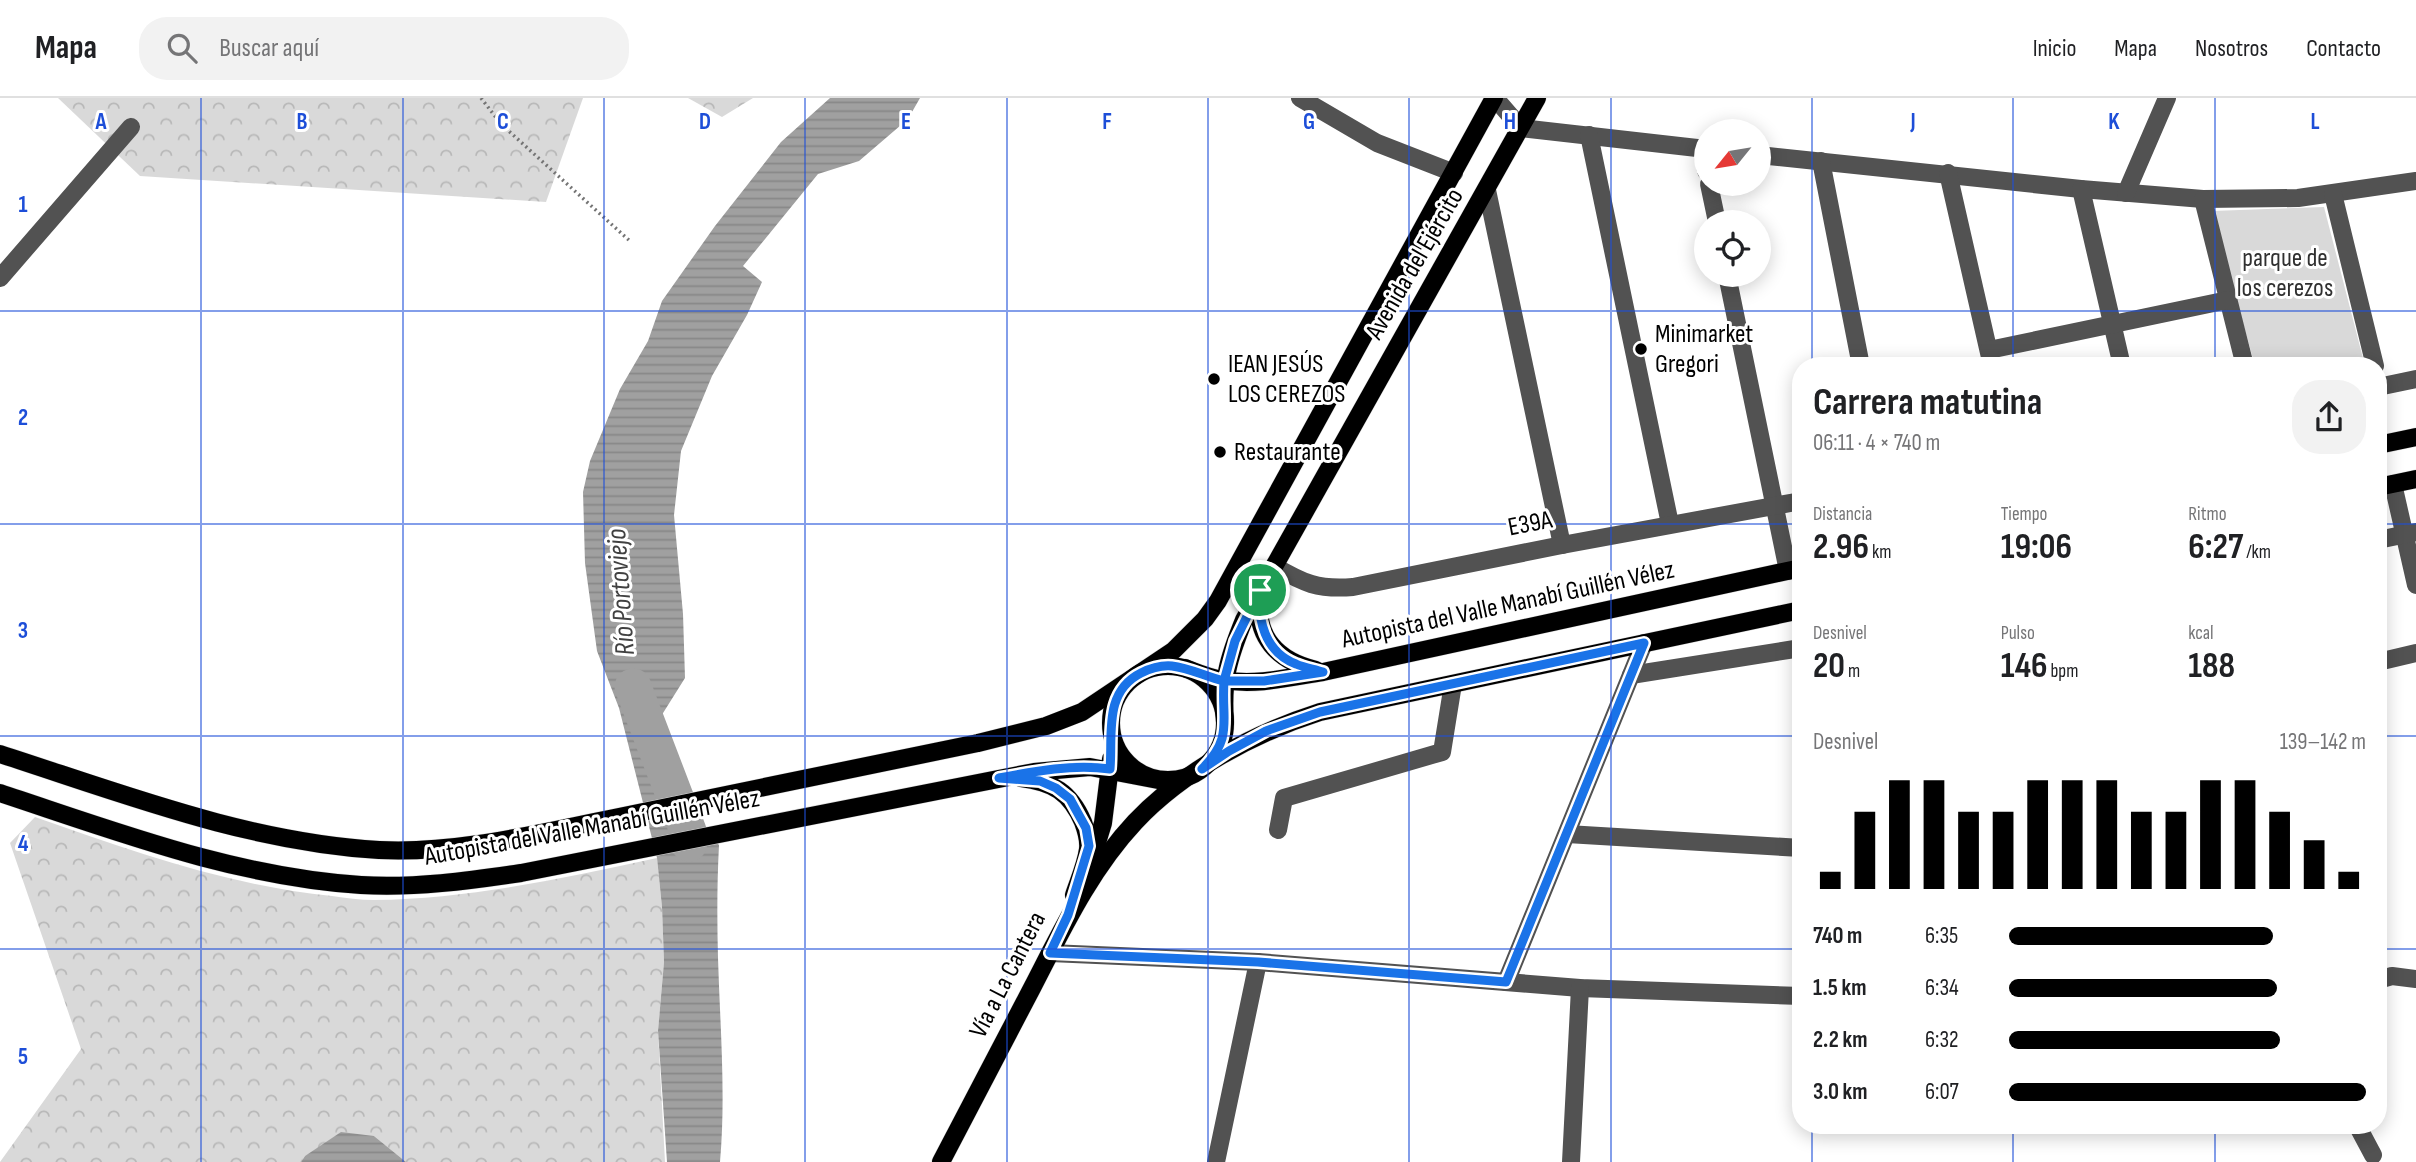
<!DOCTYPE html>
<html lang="es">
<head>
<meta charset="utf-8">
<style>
  body { margin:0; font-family:"Sofia Sans Condensed",sans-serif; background:#f2f2f2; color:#202124; height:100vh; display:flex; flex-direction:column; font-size:26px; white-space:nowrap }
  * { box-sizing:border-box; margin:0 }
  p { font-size:23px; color:#757577 }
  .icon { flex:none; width:38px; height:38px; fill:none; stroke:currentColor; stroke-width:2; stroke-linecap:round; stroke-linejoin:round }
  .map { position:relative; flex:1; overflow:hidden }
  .side { position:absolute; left:1792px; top:259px; width:595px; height:777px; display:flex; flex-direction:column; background:#fff; border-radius:28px; box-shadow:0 4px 18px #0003 }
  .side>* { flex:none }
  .needle { width:46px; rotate:240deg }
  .tools { position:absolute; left:1694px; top:21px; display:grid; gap:14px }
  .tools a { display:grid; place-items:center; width:77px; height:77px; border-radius:50%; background:#fff; box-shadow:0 4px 18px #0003; font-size:35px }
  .pin { position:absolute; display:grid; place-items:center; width:60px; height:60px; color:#fff; margin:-30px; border:4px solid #fff; border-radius:50%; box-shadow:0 2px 7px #0007 }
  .round { display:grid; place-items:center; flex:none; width:74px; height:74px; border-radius:28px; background:#f2f2f2 }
  .headline { display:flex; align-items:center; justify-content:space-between; height:119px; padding:0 21px }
  h1 { font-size:38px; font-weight:700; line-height:52px }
  .metrics { display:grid; grid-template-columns:repeat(3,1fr); gap:10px; height:119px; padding:7px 21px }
  .metrics div { display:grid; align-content:center }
  .metrics b { font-size:35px; font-weight:700 }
  .metrics small { font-size:19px; font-weight:400 }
  .metrics p { font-size:19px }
  .chart { height:196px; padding:14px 21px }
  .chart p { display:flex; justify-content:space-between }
  .chart svg { width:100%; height:126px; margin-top:7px; stroke:#000; stroke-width:6 }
  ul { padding:0 21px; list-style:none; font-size:23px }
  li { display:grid; grid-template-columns:112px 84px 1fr; align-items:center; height:52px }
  li i { height:18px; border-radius:9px; background:#000 }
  header { display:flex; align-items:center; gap:42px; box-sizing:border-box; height:98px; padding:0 35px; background:#fff; border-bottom:2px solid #e0e0e0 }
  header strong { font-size:33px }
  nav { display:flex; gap:38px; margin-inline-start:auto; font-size:24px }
  .search { width:490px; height:63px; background:#f2f2f2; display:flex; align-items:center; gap:18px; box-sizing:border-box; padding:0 24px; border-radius:28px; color:#757577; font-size:26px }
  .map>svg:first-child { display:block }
</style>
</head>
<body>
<header>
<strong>Mapa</strong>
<div class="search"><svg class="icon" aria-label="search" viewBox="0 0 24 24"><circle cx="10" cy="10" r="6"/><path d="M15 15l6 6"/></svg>Buscar aquí</div>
<nav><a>Inicio</a><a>Mapa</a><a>Nosotros</a><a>Contacto</a></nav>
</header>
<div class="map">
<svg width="2416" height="1064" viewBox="0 0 2416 1064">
  <defs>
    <pattern id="forest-crowns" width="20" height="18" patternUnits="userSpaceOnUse" patternTransform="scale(1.75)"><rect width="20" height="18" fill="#d9d9d9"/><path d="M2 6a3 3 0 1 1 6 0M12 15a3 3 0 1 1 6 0" fill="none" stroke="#b8b8b8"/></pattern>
    <pattern id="water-rules" width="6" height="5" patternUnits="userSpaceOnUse" patternTransform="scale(1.75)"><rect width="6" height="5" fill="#a0a0a0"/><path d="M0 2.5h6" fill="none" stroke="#888"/></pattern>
  </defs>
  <rect width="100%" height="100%" fill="#fff"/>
  <!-- forest -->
  <g fill="url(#forest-crowns)">
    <path d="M58,0H583L546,104L140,78Z"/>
    <path d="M688,0H753L722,19Z"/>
    <path d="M35,719C131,753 230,788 332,798C346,800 360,802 374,802C470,801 564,780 657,760L662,809L664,864L658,933L665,1064H406L374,1038L305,1058L301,1064H0L81,951L10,745Z"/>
  </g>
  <!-- green -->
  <path fill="#d9d9d9" d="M2324,109L2365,268H2255L2212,113Z"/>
  <!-- water -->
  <g fill="url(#water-rules)">
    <path d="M830,0H920L908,21L859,63L818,76L743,168L762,184L747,217L712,278L681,353L674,417L683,516L685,580L648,639L660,683L719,747C717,785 717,823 718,860C720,928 726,996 720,1064H667L658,933L664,864L662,809L657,760L619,610L597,553L585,465L583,394L590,363L620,291L648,243L662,203L715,128L781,44Z"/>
    <path d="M341,1034L374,1038L406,1064H301L305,1058Z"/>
  </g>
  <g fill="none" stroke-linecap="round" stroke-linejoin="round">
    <!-- river -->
    <path stroke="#a0a0a0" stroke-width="37" d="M633,589L688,733L689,745"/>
    <!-- major casing -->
    <g stroke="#dbdbdb" stroke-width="19">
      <g id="major">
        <path d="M2378,347L2416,339"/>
        <path d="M2378,389L2416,381"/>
        <path d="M1260,498C1254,539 1278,563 1316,572"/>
        <circle cx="1168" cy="625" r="57"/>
        <path d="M1185,570C1198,575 1210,580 1223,582C1256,588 1291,579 1323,574L1801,470"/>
        <path d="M1225,624C1222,582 1228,561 1244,522L1537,0"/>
        <path d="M0,656C124,696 247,744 379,752C457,756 538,735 614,720C736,695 857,670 978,645L1046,628L1082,614L1173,553L1205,521L1218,503L1494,0"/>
        <path d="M1021,680C1053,684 1070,694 1083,724C1086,732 1089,742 1088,751C1086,766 1079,782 1074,797"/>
        <path d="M0,695C118,734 236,779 361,787C415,790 468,783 521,775L1034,674L1090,669L1158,682"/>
        <path d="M1092,761L1103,725L1111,661"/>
        <path d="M941,1064C971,1006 1002,948 1032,890C1062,832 1090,772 1135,724C1183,673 1254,635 1320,614L1801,512"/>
      </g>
    </g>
    <!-- path -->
    <path stroke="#747474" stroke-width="3.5" stroke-dasharray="2 3.5" stroke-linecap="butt" d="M481,0L501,26L631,144"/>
    <!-- minor -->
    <g stroke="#525252" stroke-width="18">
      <path d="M1300,0L1377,45L1454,75"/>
      <path d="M1495,0L1521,30L1706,51"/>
      <path d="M1589,37L1670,426"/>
      <path d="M1702,51L1706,73"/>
      <path d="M1759,57L2081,91L2203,101L2298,100L2416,83"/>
      <path d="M1821,63L1861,268"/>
      <path d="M1948,75L1992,268"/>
      <path d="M1709,86L1717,124"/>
      <path d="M2081,91L2122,268"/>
      <path d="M1487,92L1562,447"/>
      <path d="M2126,95L2167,0"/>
      <path d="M2333,96L2375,268"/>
      <path d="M2203,101L2245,268"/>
      <path d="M1727,177L1788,473"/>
      <path d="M0,180L131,29"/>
      <path d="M1989,252L2228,202"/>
      <path d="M2378,289L2416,281"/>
      <path d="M2393,386L2416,487"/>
      <path d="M2378,442L2416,434"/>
      <path d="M1274,468C1303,485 1318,492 1353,489L1562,447L1801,403"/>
      <path d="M2378,564L2416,555"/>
      <path d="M1631,577L1801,550"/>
      <path d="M1278,732L1284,700L1442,654L1453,586"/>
      <path d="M1567,736L1801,750"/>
      <path d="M1050,855L1258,864L1580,890L1801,898"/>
      <path d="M2378,882L2392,878L2416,881"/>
      <path d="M1506,884L1644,545"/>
      <path d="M2357,1027L2373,1057"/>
      <path d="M1216,1064L1258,864"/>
      <path d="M1571,1064L1580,890"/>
    </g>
    <!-- major -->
    <use href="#major" stroke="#000" stroke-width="18"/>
  </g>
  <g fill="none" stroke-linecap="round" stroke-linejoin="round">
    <!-- route casing -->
    <g stroke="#fff" stroke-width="14">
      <path id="route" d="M1260,492L1235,543L1224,583C1206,579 1190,570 1172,568C1161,567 1151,570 1141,575C1103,594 1113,637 1110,671C1073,666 1036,673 999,680L1040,683L1056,690L1070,701L1086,730L1089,748L1068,817L1050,855L1258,864L1506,884L1644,545L1320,614L1266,633L1229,653L1202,671C1234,639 1221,623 1224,583H1264L1323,574C1314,571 1305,570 1296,566C1265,554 1257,522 1260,492"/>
    </g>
    <!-- route -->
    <use href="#route" stroke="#1a73e8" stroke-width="9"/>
  </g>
  <!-- grid -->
  <path fill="none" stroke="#1d4ed8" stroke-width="2" stroke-opacity="0.55" d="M201,0V1064M403,0V1064M604,0V1064M805,0V1064M1007,0V1064M1208,0V1064M1409,0V1064M1611,0V1064M1812,0V268M2013,0V268M2215,0V268M0,213H2416M0,426H1801M2378,426H2416M0,638H1801M2378,638H2416M0,851H1801M2378,851H2416M1812,1027V1064M2013,1027V1064M2215,1027V1064"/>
  <!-- markers -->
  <g fill="#000" stroke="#fff" stroke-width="2.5">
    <circle cx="1641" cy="251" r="7"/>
    <circle cx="1214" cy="281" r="7"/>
    <circle cx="1220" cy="354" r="7"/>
  </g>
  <g text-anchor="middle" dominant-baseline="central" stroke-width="6" stroke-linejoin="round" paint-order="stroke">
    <!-- park labels -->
    <g font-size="26" fill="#303030" stroke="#fff">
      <text x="2285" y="160">parque de<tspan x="2285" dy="30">los cerezos</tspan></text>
    </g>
    <!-- street labels -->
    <g font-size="26" fill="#000" stroke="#fff">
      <text transform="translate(1415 166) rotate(-60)">Avenida del Ejército</text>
      <text transform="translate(1530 426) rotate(-11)">E39A</text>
      <text transform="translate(1508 507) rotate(-12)">Autopista del Valle Manabí Guillén Vélez</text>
      <text transform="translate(592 730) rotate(-10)">Autopista del Valle Manabí Guillén Vélez</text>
      <text transform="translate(1008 877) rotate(-63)">Vía a La Cantera</text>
    </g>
    <!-- poi labels -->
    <g font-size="26" fill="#000" stroke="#fff" text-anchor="start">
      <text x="1655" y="236">Minimarket<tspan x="1655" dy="30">Gregori</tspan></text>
      <text x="1228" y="266">IEAN JESÚS<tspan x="1228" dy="30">LOS CEREZOS</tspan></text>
      <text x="1234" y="354">Restaurante</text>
    </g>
    <!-- water labels -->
    <g font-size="28" font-style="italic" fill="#414141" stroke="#fff">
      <text transform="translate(621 494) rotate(-94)">Río Portoviejo</text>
    </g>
  </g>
  <g font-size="23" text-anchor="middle" font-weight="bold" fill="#1d4ed8" stroke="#fff" stroke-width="6" stroke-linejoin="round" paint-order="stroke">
    <text x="101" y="31">A</text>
    <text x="302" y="31">B</text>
    <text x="503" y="31">C</text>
    <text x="705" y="31">D</text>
    <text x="906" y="31">E</text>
    <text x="1107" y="31">F</text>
    <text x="1309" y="31">G</text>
    <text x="1510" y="31">H</text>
    <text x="1913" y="31">J</text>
    <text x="2114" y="31">K</text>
    <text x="2315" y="31">L</text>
    <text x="23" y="114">1</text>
    <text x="23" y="327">2</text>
    <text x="23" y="540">3</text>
    <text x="23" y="753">4</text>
    <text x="23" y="966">5</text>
  </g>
</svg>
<div class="tools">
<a><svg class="needle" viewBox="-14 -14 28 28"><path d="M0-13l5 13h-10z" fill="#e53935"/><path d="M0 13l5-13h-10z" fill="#757577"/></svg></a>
<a><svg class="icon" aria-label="locate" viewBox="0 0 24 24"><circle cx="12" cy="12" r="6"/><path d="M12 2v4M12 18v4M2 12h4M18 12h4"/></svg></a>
</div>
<div class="pin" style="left:1260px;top:492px;background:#1e9e55"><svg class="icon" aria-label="arrive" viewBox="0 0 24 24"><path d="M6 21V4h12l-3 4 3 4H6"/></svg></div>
<section class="side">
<div class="headline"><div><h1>Carrera matutina</h1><p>06:11 · 4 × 740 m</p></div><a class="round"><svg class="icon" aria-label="share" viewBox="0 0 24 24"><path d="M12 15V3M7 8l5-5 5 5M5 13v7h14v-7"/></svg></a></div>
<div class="metrics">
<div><p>Distancia</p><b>2.96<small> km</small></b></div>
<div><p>Tiempo</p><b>19:06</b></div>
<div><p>Ritmo</p><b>6:27<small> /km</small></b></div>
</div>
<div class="metrics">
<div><p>Desnivel</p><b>20<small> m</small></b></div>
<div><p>Pulso</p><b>146<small> bpm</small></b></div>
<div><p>kcal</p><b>188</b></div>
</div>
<div class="chart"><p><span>Desnivel</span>139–142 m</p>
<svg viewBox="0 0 160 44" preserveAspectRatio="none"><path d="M5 44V38M15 44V17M25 44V6M35 44V6M45 44V17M55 44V17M65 44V6M75 44V6M85 44V6M95 44V17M105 44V17M115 44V6M125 44V6M135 44V17M145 44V27M155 44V38"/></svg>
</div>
<ul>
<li><b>740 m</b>6:35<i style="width:74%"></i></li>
<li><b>1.5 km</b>6:34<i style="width:75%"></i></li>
<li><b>2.2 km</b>6:32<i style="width:76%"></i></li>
<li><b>3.0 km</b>6:07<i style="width:100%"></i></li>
</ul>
</section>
</div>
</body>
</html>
